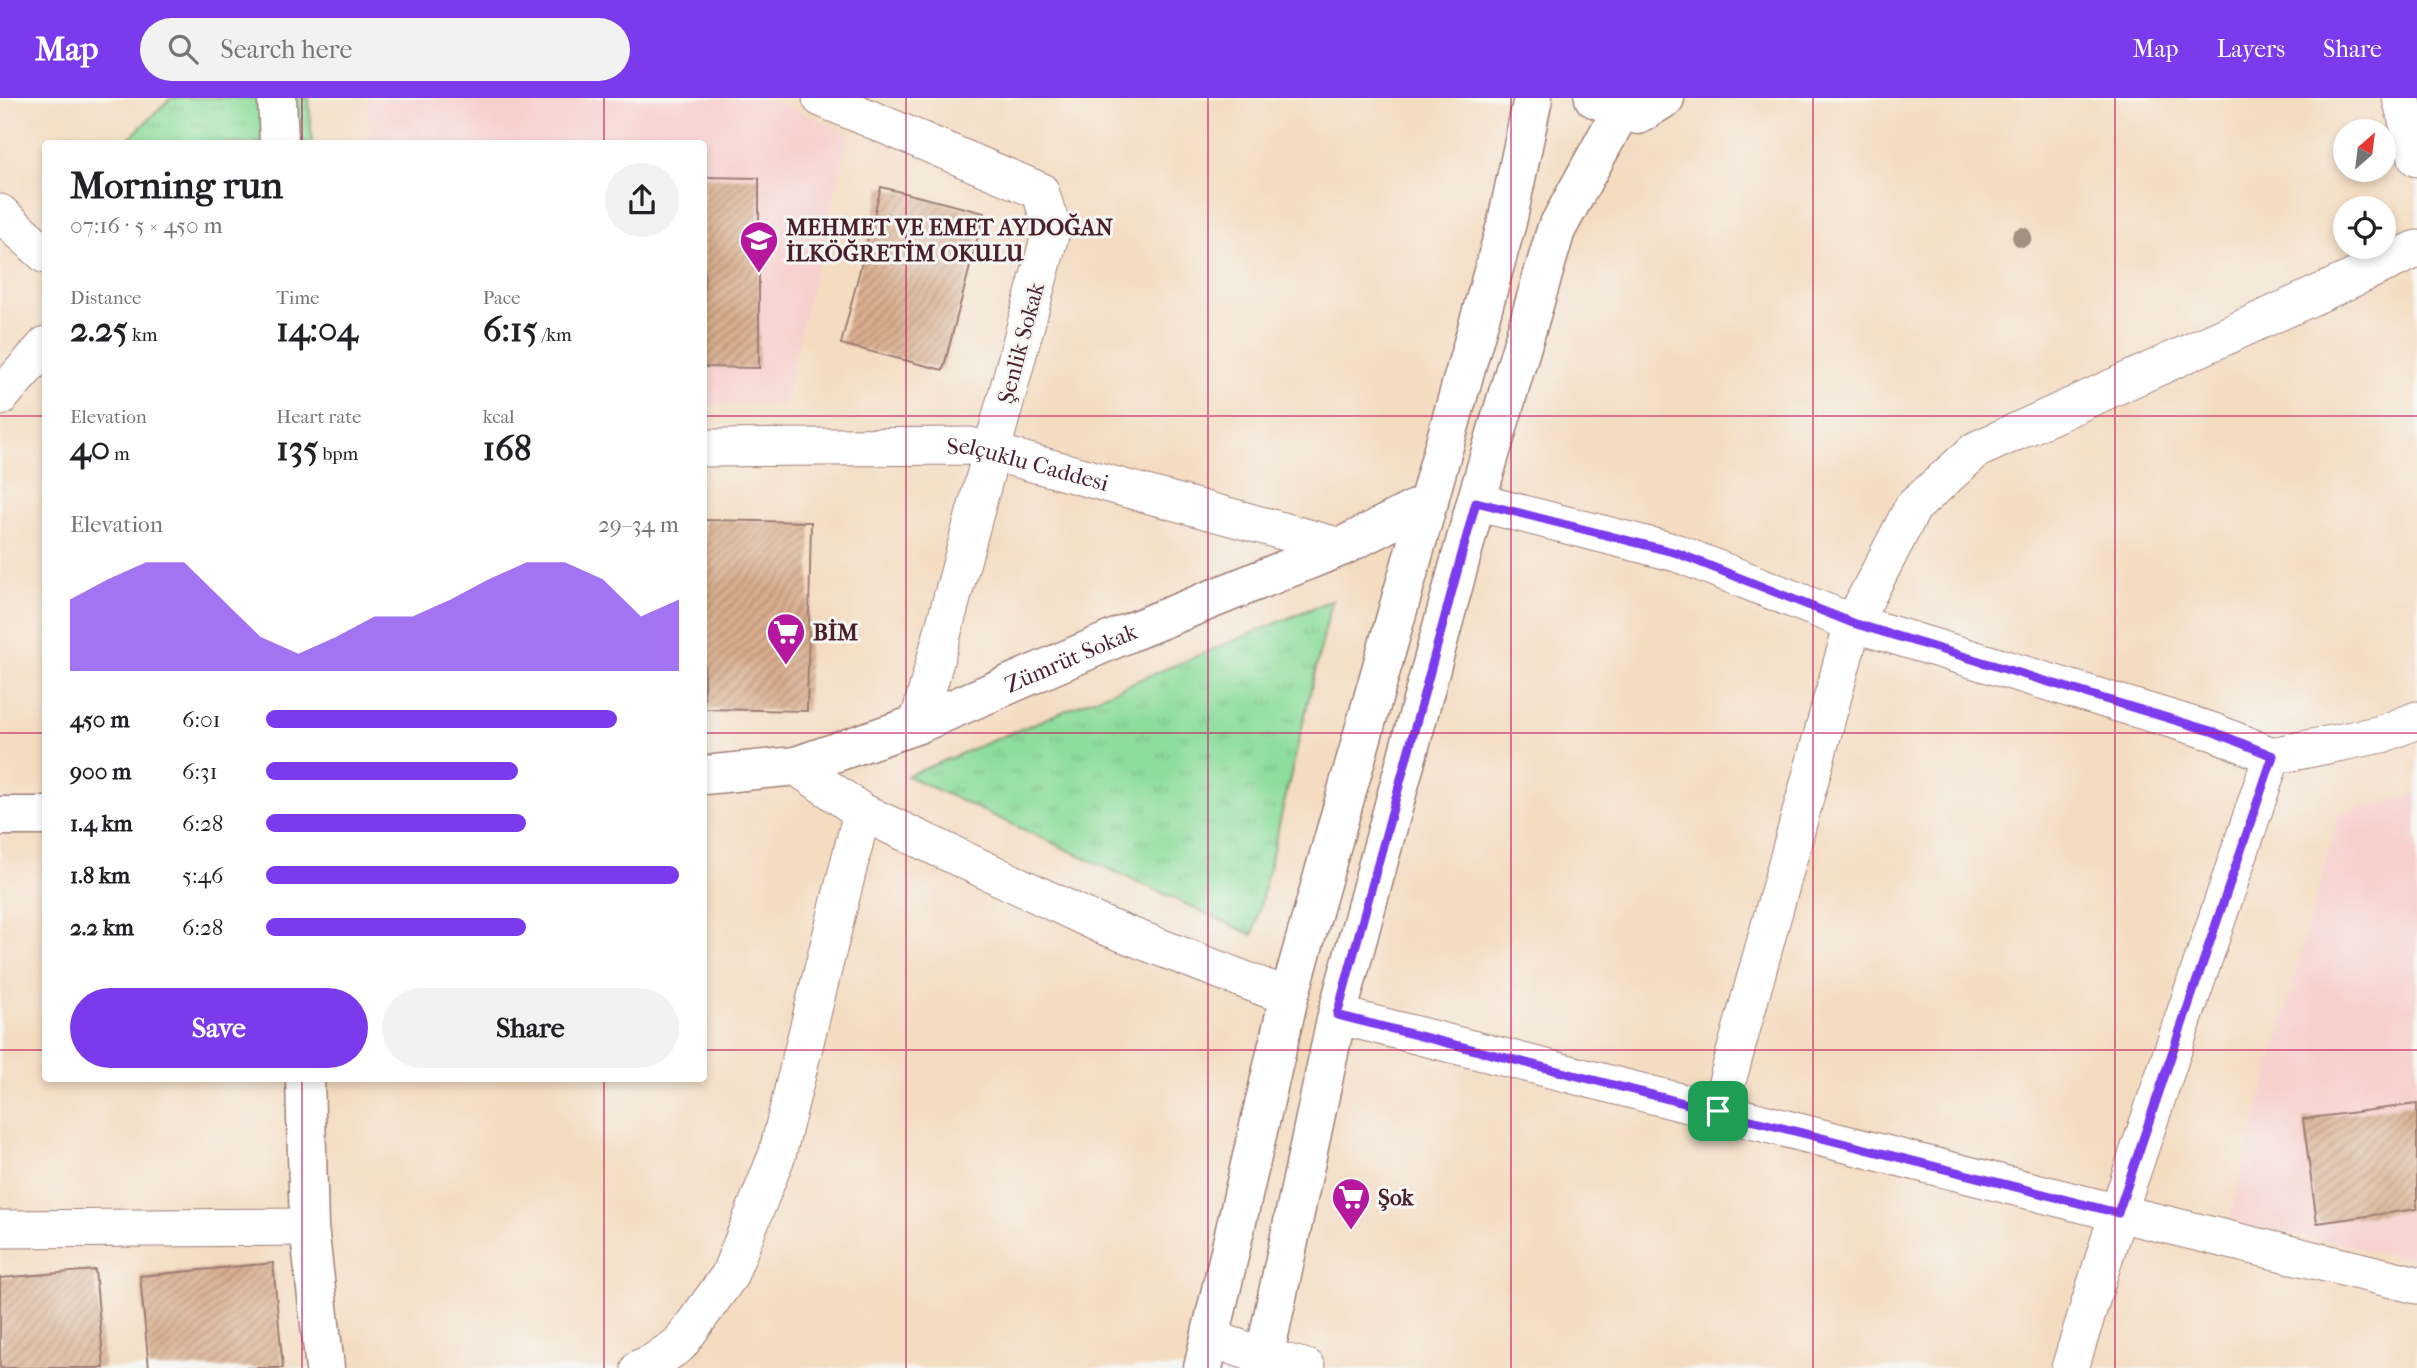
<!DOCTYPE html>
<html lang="en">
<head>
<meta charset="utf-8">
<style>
  body { margin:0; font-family:"IM FELL French Canon",serif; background:#f2f2f2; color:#202124; height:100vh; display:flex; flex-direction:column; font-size:26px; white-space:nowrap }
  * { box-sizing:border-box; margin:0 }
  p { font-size:23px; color:#757577 }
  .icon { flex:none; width:38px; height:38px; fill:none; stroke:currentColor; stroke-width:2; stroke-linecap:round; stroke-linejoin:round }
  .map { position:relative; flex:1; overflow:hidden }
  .side { position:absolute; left:42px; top:42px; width:665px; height:942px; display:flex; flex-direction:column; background:#fff; border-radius:7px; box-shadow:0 4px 10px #0003 }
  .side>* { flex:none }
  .needle { width:46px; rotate:28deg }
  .controls { position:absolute; left:2333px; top:21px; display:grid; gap:14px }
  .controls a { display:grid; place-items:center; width:63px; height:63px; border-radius:50%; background:#fff; box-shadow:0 4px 10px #0003; font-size:35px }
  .pin { position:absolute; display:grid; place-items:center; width:60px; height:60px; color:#fff; margin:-30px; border-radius:14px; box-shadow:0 4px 10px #0006 }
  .round { display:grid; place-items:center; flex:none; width:74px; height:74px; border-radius:37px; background:#f2f2f2 }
  .head { display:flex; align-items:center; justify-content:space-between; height:119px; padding:0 28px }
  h1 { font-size:38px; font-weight:800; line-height:52px }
  .stats { display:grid; grid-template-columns:repeat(3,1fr); gap:10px; height:119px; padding:7px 28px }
  .stats div { display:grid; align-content:center }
  .stats b { font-size:35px; font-weight:800 }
  .stats small { font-size:19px; font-weight:400 }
  .stats p { font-size:19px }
  .chart { height:196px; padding:14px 28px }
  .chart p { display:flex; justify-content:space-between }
  .chart svg { width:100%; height:126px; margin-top:7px; fill:#7c3aed; opacity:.7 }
  .action { display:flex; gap:14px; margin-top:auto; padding:14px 28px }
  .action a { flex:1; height:80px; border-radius:42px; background:#7c3aed; color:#fff; font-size:28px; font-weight:800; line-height:80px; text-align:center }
  .action a+a { background:#f2f2f2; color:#202124 }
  ul { padding:0 28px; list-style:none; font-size:23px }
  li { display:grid; grid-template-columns:112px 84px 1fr; align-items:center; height:52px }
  li i { height:18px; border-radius:9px; background:#7c3aed }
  header { display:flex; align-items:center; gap:42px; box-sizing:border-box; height:98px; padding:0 35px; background:#7c3aed; color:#fff }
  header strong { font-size:33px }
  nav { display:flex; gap:38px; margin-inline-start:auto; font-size:24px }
  .search { width:490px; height:63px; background:#f2f2f2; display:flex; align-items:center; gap:18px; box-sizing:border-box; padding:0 24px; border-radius:38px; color:#757577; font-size:26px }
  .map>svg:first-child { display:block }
</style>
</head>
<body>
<header>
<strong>Map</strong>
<div class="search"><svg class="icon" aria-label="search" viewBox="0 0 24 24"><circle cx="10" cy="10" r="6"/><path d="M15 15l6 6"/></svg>Search here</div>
<nav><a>Map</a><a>Layers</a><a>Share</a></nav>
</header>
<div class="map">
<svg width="2417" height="1270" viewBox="0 0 2417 1270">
  <defs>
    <pattern id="park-tufts" width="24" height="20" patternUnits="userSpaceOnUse" patternTransform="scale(1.75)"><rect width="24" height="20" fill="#8ddd9c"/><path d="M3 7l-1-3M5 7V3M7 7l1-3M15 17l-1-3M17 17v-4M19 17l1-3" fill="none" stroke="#7bbd87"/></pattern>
    <pattern id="building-hatch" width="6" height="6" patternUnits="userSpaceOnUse" patternTransform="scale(1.75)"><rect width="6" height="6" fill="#d9ae8e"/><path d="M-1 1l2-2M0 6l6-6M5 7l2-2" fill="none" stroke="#b28d74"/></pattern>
  </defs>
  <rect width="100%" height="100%" fill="#f6f6f2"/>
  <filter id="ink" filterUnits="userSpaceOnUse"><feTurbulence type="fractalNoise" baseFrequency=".0143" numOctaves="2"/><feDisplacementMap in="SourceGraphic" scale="14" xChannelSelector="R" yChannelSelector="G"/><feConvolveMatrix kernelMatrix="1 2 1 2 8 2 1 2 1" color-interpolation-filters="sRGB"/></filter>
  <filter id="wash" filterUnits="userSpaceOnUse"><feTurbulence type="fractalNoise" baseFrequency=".00686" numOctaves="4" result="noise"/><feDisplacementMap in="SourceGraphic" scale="28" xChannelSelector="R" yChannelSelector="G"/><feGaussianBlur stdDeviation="1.57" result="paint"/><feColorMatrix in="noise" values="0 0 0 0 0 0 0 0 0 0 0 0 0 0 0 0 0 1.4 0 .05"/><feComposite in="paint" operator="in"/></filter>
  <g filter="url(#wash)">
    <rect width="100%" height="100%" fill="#f4dcc1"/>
    <!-- built -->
    <g fill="#f7d0ce">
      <path d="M368,0H771L849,36L783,307L704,306V46L371,45Z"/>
      <path d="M2417,696V1162L2229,1123L2339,716Z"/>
    </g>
    <!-- park -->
    <g fill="url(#park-tufts)" stroke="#6c7e64" stroke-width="2">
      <path d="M171,0H309L312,45L123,46Z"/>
      <path d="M1332,502L1253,837L907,678Z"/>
    </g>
    <g id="blocks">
      <!-- building -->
      <g fill="url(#building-hatch)">
        <path d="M704,79L759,80V270L704,269Z"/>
        <path d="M881,89L984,115L943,272L841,246Z"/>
        <path d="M704,422L811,424L807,613L704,611Z"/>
        <path d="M2417,1006V1111L2317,1125L2303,1021Z"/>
        <path d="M273,1165L283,1270H149L140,1178Z"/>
        <path d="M95,1172L104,1270H0V1180Z"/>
      </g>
    </g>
  </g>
  <g filter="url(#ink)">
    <use href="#blocks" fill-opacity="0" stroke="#9f7e76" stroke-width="2"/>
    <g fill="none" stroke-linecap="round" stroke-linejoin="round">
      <!-- minor casing -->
      <g stroke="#9f7e76" stroke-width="39">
        <g id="minor">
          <path d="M821,0L1040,93L1052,130L918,626"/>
          <path d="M2401,0L2417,60"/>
          <path d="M0,115L46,157"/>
          <path d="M0,299L46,247"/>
          <path id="s1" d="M704,350L970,348L1341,449"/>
          <path d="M1476,404L1677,455L1853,525L2214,634L2272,658L2382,636L2417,622"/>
          <path d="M796,668L862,714L1102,827L1289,899"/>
          <path d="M1337,917L2118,1115L2417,1187"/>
          <path d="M1719,1013L1853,525L1913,409L1976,352L2417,151"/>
          <path d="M0,1131L309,1129"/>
          <path d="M1210,1240L1265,1259L1307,1270"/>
          <path d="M640,1270L652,1265L679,1247L729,1178L777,1057L862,714"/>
          <path d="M2070,1270L2118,1115L2272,658"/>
        </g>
      </g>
      <!-- tertiary casing -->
      <g stroke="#9f7e76" stroke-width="41">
        <g id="tertiary">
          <path d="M277,0L279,46"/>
          <path d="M1594,0L1638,17L1665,0"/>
          <path id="s2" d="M704,677L796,668L918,626L1128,535L1341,449L1429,404"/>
          <path d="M0,718H46"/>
          <path d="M305,980L309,1129L325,1270"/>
          <path d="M1203,1270L1289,899L1507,124L1533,0"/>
          <path d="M1262,1270L1337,917L1476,404L1556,132L1628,0"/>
        </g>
      </g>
      <!-- minor -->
      <use href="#minor" stroke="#fff" stroke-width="37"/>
      <!-- tertiary -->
      <use href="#tertiary" stroke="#fff" stroke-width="38"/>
    </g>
    <!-- trees -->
    <circle fill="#a29381" cx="2022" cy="139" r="10"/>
  </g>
  <g fill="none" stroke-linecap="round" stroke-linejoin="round" filter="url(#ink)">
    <!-- route casing -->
    <g stroke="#fff" stroke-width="14">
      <path id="route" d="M1476,404L1677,455L1853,525L2214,634L2273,658L2118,1115L1337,917Z"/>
    </g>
    <!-- route -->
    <use href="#route" stroke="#7c3aed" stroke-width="9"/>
  </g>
  <!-- grid -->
  <path fill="none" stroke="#c2185b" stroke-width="2" stroke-opacity="0.55" d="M302,0V46M604,0V46M906,0V1270M1208,0V1270M1511,0V1270M1813,0V1270M2115,0V1270M0,318H46M704,318H2417M0,635H46M704,635H2417M0,952H46M704,952H2417M302,980V1270M604,980V1270"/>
  <!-- icons -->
  <defs>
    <g id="school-pin" transform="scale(2.0125)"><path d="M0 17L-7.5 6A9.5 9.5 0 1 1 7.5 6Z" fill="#b5179e" stroke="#f6f6f2"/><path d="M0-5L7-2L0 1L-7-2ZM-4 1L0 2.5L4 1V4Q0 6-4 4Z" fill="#fff"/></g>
    <g id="supermarket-pin" transform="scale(2.0125)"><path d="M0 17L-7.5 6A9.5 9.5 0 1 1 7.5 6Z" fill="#b5179e" stroke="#f6f6f2"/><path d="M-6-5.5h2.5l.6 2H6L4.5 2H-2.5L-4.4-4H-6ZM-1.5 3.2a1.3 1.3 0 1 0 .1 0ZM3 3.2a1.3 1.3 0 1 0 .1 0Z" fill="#fff"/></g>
  </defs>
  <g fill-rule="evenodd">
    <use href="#school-pin" x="759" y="142"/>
    <use href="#supermarket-pin" x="786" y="534"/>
    <use href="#supermarket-pin" x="1351" y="1099"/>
  </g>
  <g text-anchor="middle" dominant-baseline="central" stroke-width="6" stroke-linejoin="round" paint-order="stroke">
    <!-- poi labels -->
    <g font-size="23" font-weight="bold" fill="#4a1f2b" stroke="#f6f6f2" text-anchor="start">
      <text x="786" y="129">MEHMET VE EMET AYDOĞAN<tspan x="786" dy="26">İLKÖĞRETİM OKULU</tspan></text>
      <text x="813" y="534">BİM</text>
      <text x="1378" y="1099">Şok</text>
    </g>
    <!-- street labels -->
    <g font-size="23" fill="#4a1f2b" stroke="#f6f6f2">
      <text transform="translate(1021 245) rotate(-75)">Şenlik Sokak</text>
      <text stroke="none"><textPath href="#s1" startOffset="326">Selçuklu Caddesi</textPath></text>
      <text stroke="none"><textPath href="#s2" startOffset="388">Zümrüt Sokak</textPath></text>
    </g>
  </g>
</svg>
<div class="controls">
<a><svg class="needle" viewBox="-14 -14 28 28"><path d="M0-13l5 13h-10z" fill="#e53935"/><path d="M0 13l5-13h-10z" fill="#757577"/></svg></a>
<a><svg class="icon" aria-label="locate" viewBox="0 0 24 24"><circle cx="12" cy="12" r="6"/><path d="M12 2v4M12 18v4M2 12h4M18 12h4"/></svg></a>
</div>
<div class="pin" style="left:1718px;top:1013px;background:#1e9e55"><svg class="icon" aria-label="arrive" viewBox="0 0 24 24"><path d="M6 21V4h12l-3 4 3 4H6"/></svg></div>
<section class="side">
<div class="head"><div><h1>Morning run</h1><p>07:16 · 5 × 450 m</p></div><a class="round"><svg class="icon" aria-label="share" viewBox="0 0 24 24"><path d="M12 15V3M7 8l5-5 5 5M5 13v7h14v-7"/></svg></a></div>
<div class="stats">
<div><p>Distance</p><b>2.25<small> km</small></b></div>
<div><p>Time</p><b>14:04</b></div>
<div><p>Pace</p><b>6:15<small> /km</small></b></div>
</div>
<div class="stats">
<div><p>Elevation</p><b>40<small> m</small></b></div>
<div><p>Heart rate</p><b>135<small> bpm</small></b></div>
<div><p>kcal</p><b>168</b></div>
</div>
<div class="chart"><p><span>Elevation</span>29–34 m</p>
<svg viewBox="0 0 160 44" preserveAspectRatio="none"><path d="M0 44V19L10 12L20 6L30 6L40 19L50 32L60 38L70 32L80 25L90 25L100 19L110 12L120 6L130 6L140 12L150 25L160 19V44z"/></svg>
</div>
<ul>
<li><b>450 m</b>6:01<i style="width:85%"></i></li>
<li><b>900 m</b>6:31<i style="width:61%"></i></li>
<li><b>1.4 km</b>6:28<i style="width:63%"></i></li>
<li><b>1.8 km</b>5:46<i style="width:100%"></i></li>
<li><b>2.2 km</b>6:28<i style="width:63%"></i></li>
</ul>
<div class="action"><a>Save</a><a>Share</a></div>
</section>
</div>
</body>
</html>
